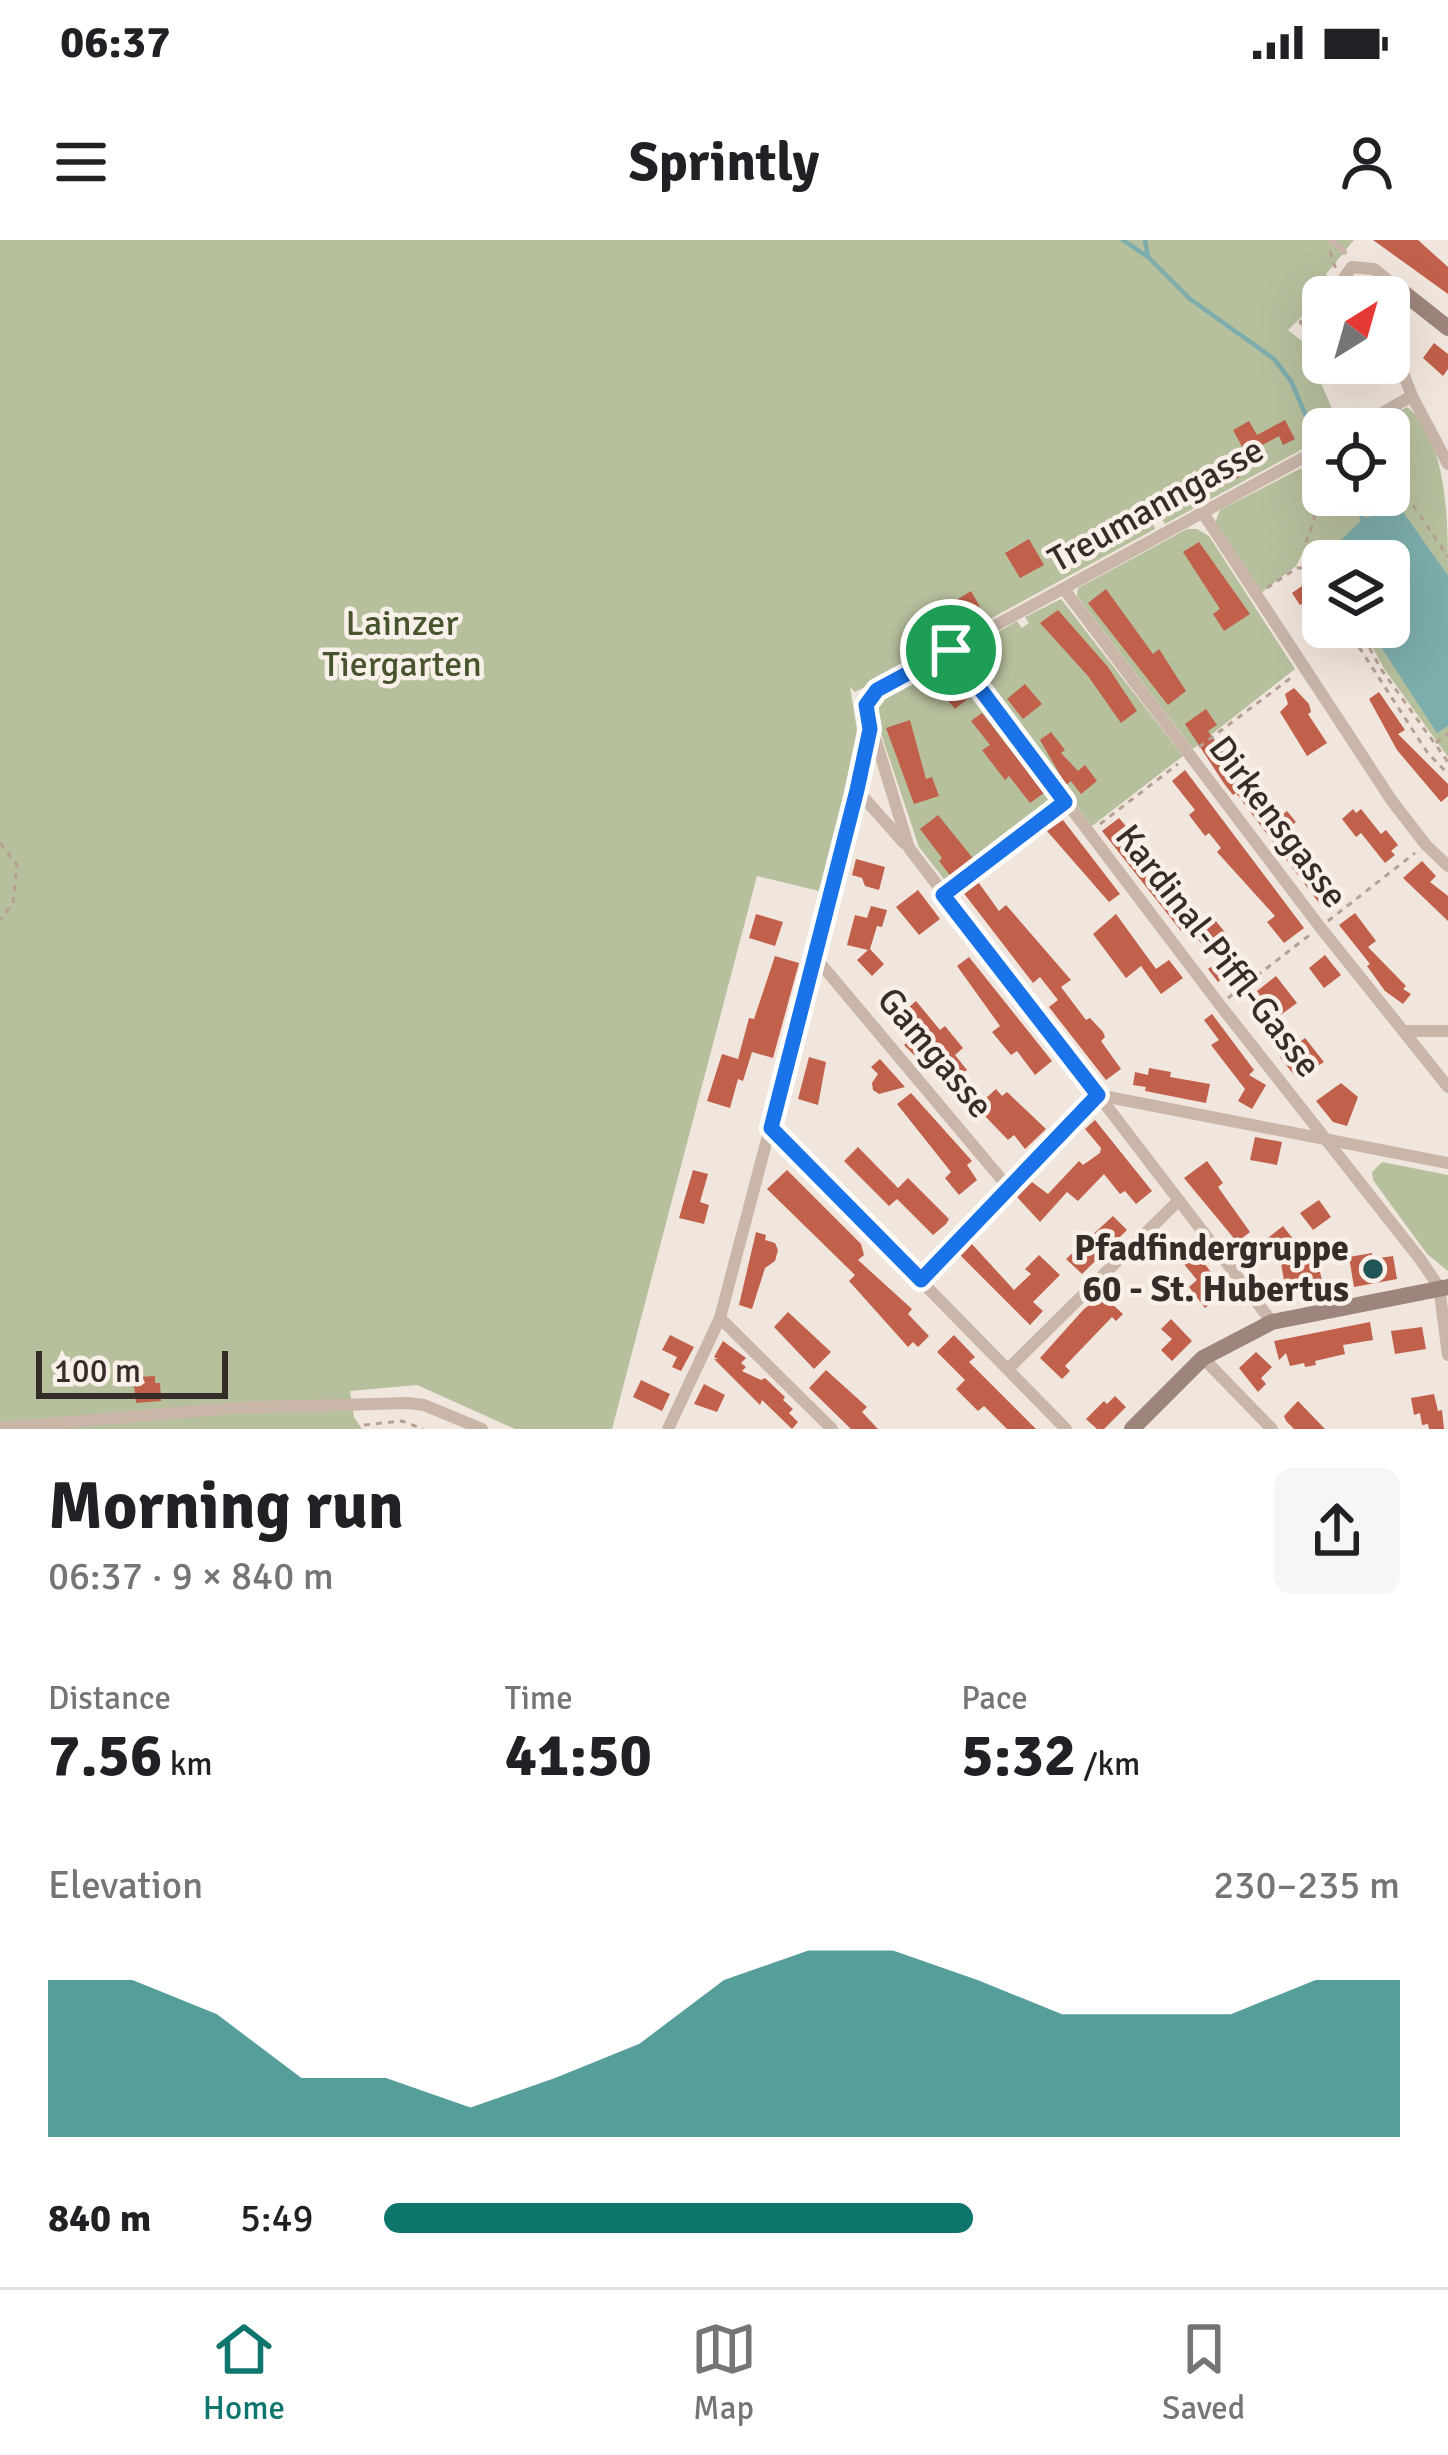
<!DOCTYPE html>
<html lang="en">
<head>
<meta charset="utf-8">
<style>
  body { margin:0; font-family:Signika,sans-serif; background:#f6f6f6; color:#202124; height:100vh; display:flex; flex-direction:column; font-size:45px; white-space:nowrap }
  * { box-sizing:border-box; margin:0 }
  p { font-size:39px; color:#757577 }
  .icon { flex:none; width:66px; height:66px; fill:none; stroke:currentColor; stroke-width:2; stroke-linecap:round; stroke-linejoin:round }
  .map { position:relative; height:1189px; overflow:hidden }
  .panel { display:flex; flex-direction:column; background:#fff; flex:1 }
  .panel>* { flex:none }
  .needle { width:78px; rotate:37deg }
  .fabs { position:absolute; left:1302px; top:36px; display:grid; gap:24px }
  .fabs a { display:grid; place-items:center; width:108px; height:108px; border-radius:18px; background:#fff; box-shadow:0 12px 48px #0002; font-size:60px }
  .scale { position:absolute; left:36px; bottom:30px; width:192px; box-sizing:border-box; padding-left:12px; border:6px solid #362c29; border-top:0; font-size:33px; line-height:42px; white-space:nowrap; color:#362c29; -webkit-text-stroke:9px #f9f1e9; paint-order:stroke }
  .pin { position:absolute; display:grid; place-items:center; width:102px; height:102px; color:#fff; margin:-51px; border:6px solid #fff; border-radius:50%; box-shadow:0 3px 12px #0007 }
  .round { display:grid; place-items:center; flex:none; width:126px; height:126px; border-radius:18px; background:#f6f6f6 }
  .head { display:flex; align-items:center; justify-content:space-between; height:204px; padding:0 48px }
  h1 { font-size:66px; font-weight:800; line-height:90px }
  .figures { display:grid; grid-template-columns:repeat(3,1fr); gap:18px; height:204px; padding:12px 48px }
  .figures div { display:grid; align-content:center }
  .figures b { font-size:60px; font-weight:800 }
  .figures small { font-size:33px; font-weight:400 }
  .figures p { font-size:33px }
  .chart { height:336px; padding:24px 48px }
  .chart p { display:flex; justify-content:space-between }
  .chart svg { width:100%; height:216px; margin-top:12px; fill:#0f766e; opacity:.7 }
  ul { padding:0 48px; list-style:none; font-size:39px }
  li { display:grid; grid-template-columns:192px 144px 1fr; align-items:center; height:90px }
  li i { height:30px; border-radius:15px; background:#0f766e }
  .status { display:flex; justify-content:space-between; align-items:center; height:84px; padding:0 60px; background:#fff; direction:ltr }
  .status svg { height:33px; fill:currentColor }
  header { display:flex; justify-content:space-between; align-items:center; height:156px; padding:0 48px; background:#fff; font-size:54px; font-weight:800 }
  .tab-bar { display:flex; justify-content:space-around; align-items:center; height:168px; border-top:3px solid #e0e0e0; background:#fff; font-size:33px; color:#757577 }
  .tab-bar a { display:grid; justify-items:center; gap:6px }
  .tab-bar .selected { color:#0f766e }
  .map>svg:first-child { display:block }
</style>
</head>
<body>
<div class="status"><b>06:37</b><svg viewBox="0 0 49 12"><path d="M0 12V9h3v3zM5 12V6h3v6zM10 12V3h3v9zM15 12V0h3v12zM26 1h20v11H26zM47 4h2v5h-2z"/></svg></div>
<header><svg class="icon" aria-label="menu" viewBox="0 0 24 24"><path d="M4 6h16M4 12h16M4 18h16"/></svg>Sprintly<svg class="icon" aria-label="person" viewBox="0 0 24 24"><circle cx="12" cy="8" r="4"/><path d="M4 21q1-7 8-7t8 7"/></svg></header>
<div class="map">
<svg width="1448" height="1189" viewBox="0 0 1448 1189">
  <rect width="100%" height="100%" fill="#f1e6dd"/>
  <!-- green -->
  <g fill="#b7c09d">
    <path d="M0,0H1354L1326,34L1331,48L1288,90L1303,102L1334,173L1332,189H1323V198L1165,284L1161,278L1153,282L1155,289L869,445L855,452L850,447L857,490L823,652L757,636L612,1189H515L417,1145L350,1151L354,1177L362,1189H0Z"/>
    <path d="M1407,167C1448,199 1448,284 1448,335L1399,266L1323,317V330L1307,305L1296,326L1261,353L1215,283L1220,270L1323,217V255H1389V189H1367Z"/>
    <path d="M1187,289H1197L1209,296L1295,429L1193,509L1077,356L1078,348Z"/>
    <path d="M1061,359L1183,516L1092,586L962,414L1017,381L1022,388L1029,383L1025,377Z"/>
    <path d="M1361,387H1368L1438,492L1448,486V517L1385,430Z"/>
    <path d="M943,421L951,423L1059,564L950,647L919,607L873,470L883,454Z"/>
    <path d="M1382,922L1448,935V1031L1427,1014L1373,940L1372,932Z"/>
  </g>
  <!-- water -->
  <path fill="#7dadac" d="M1399,266L1448,335V486L1437,493L1368,387H1389V321H1324L1322,318L1363,279Z"/>
  <g fill="none" stroke-linecap="round" stroke-linejoin="round">
    <!-- stream -->
    <g stroke="#7dadac" stroke-width="4.5">
      <path d="M1123,0L1148,17L1190,59L1274,119L1291,141L1320,208"/>
      <path d="M1145,0L1148,17"/>
      <path d="M1348,255L1363,279"/>
    </g>
  </g>
  <!-- building -->
  <g fill="#c1604b">
    <path d="M1373,0H1418L1448,27V54Z"/>
    <path d="M1434,103L1448,114V129L1443,136L1423,118Z"/>
    <path d="M1285,180L1295,199L1283,205L1279,196L1246,214L1233,190L1249,181L1257,195Z"/>
    <path d="M1234,219L1243,235L1152,283L1147,274L1159,267L1161,259L1187,244L1183,238L1205,227L1209,233Z"/>
    <path d="M1029,299L1044,325L1020,338L1005,313Z"/>
    <path d="M1199,302L1250,374L1224,391L1213,374L1220,369L1183,312Z"/>
    <path d="M1309,341L1323,363V381L1309,360L1300,365L1292,353Z"/>
    <path d="M1106,349L1153,414L1159,409L1186,451L1168,465L1088,363Z"/>
    <path d="M971,351L980,367L931,398L921,382Z"/>
    <path d="M1058,370L1108,427L1137,471L1121,483L1088,436L1040,383Z"/>
    <path d="M949,429L971,456L955,469L933,442Z"/>
    <path d="M1025,444L1042,464L1023,479L1007,459Z"/>
    <path d="M1294,448L1309,464L1311,472L1308,474L1327,503L1307,516L1280,472L1288,464L1285,454Z"/>
    <path d="M1379,452L1405,490L1398,494L1448,544V556L1441,562L1397,510L1369,459Z"/>
    <path d="M1206,469L1217,485L1208,491L1234,527L1240,523L1253,541L1247,545L1275,580L1287,571L1296,582L1282,592L1305,621L1311,616L1337,655L1322,667L1236,553L1233,555L1225,545L1185,484Z"/>
    <path d="M982,473L1044,553L1030,563L1009,536L1005,540L982,510L990,505L971,481Z"/>
    <path d="M910,480L926,539L932,537L939,556L914,564L886,488Z"/>
    <path d="M1051,492L1065,510L1061,513L1078,531L1085,525L1097,541L1081,554L1071,541L1066,545L1040,500Z"/>
    <path d="M1185,530L1304,688L1284,703L1267,682L1275,676L1217,612L1221,608L1209,593L1205,596L1189,575L1195,570L1172,541Z"/>
    <path d="M1353,569L1356,573L1361,569L1381,594L1386,590L1398,605L1391,611L1395,615L1385,623L1361,593L1356,597L1342,579Z"/>
    <path d="M938,575L976,622L968,628L999,671L1006,665L1071,740L1061,747L1086,780L1090,778L1103,792L1105,797L1101,801L1121,829L1106,840L1049,767L1058,760L1040,737L1033,743L939,621L942,618L920,589Z"/>
    <path d="M1119,578L1160,626L1155,629L1170,648L1205,688L1215,680L1228,696L1214,707L1208,701L1201,703L1187,686L1181,691L1102,591Z"/>
    <path d="M1063,580L1120,654L1109,662L1047,591Z"/>
    <path d="M856,619L885,627L879,650L865,646L862,638L852,635Z"/>
    <path d="M1422,621L1436,636L1430,642L1448,656V681L1403,638Z"/>
    <path d="M918,650L940,679L919,695L896,667Z"/>
    <path d="M871,666L887,670L882,687L877,686L870,709L884,724L872,736L857,720L868,710L847,705L855,675L867,678Z"/>
    <path d="M1355,673L1376,701L1368,707L1406,746L1403,749L1411,754L1403,764L1385,751L1367,726L1370,724L1339,685Z"/>
    <path d="M756,674L783,682L775,706L749,698Z"/>
    <path d="M1116,674L1156,729L1169,720L1183,738L1161,754L1141,726L1126,738L1093,694Z"/>
    <path d="M1230,713L1246,735L1230,747L1223,738L1218,742L1208,729Z"/>
    <path d="M1325,715L1341,735L1324,748L1309,728Z"/>
    <path d="M775,716L799,723L773,818L752,812L743,841L738,839L730,868L707,861L722,814L738,819L749,778L754,779Z"/>
    <path d="M969,717L1052,821L1035,835L1017,811L1011,815L992,792L1000,786L957,726Z"/>
    <path d="M1276,736L1297,763L1275,779L1257,751Z"/>
    <path d="M916,761L940,790L945,786L963,808L955,815L967,830L957,837L929,802L914,815L904,805L923,790L906,770Z"/>
    <path d="M1212,774L1254,830L1249,835L1266,845L1252,869L1238,861L1245,849L1211,805L1219,800L1204,780Z"/>
    <path d="M1305,798L1324,822L1297,839L1280,817Z"/>
    <path d="M809,817L826,822L818,865L798,859Z"/>
    <path d="M880,819L888,828L905,847L879,854L873,850L872,843L878,834L871,827Z"/>
    <path d="M1149,828L1171,832L1170,837L1210,844L1206,863L1145,851L1146,847L1133,845L1135,832L1148,835Z"/>
    <path d="M1341,843L1358,857L1347,886L1333,882L1316,861Z"/>
    <path d="M996,849L1002,856L1007,852L1046,889L1025,909L1014,895L1008,900L982,873L991,865L985,859Z"/>
    <path d="M911,853L972,921L967,925L977,940L959,955L945,938L951,932L897,864Z"/>
    <path d="M1095,880L1152,951L1136,964L1125,951L1120,954L1104,934L1078,961L1067,952L1040,982L1017,957L1032,942L1048,954L1079,921L1083,925L1100,913L1101,908L1085,889Z"/>
    <path d="M1255,897L1282,902L1277,925L1250,920Z"/>
    <path d="M858,907L898,948L908,938L949,979L946,984L933,995L897,959L889,966L844,921Z"/>
    <path d="M1207,921L1223,943L1218,947L1250,992L1237,1002L1184,938Z"/>
    <path d="M693,930L708,934L700,962L709,965L704,984L679,978Z"/>
    <path d="M787,930L861,1004L864,1015L858,1020L912,1069L908,1074L929,1096L918,1107L913,1102L908,1107L900,1098L849,1041L855,1035L767,949Z"/>
    <path d="M1319,960L1331,977L1313,990L1300,973Z"/>
    <path d="M1113,976L1127,990L1082,1034L1066,1019Z"/>
    <path d="M1283,986L1297,1004L1279,1019L1277,1008L1273,1012L1264,1001Z"/>
    <path d="M756,992L766,995L765,1000L775,1003L778,1010L775,1021L765,1028L752,1069L739,1065Z"/>
    <path d="M1189,1002L1226,1053L1205,1068L1189,1047L1197,1040L1175,1013Z"/>
    <path d="M971,1003L1014,1050L1031,1034L1025,1029L1039,1015L1060,1035L1033,1062L1043,1071L1030,1085L960,1015Z"/>
    <path d="M1372,1013L1373,1019L1393,1016L1397,1039L1354,1047L1349,1017Z"/>
    <path d="M1317,1018L1322,1041L1290,1047L1288,1039L1284,1040L1281,1024Z"/>
    <path d="M1102,1055L1123,1074L1116,1081L1112,1077L1065,1126L1070,1131L1062,1139L1040,1118L1084,1069Z"/>
    <path d="M788,1072L831,1112L814,1129L774,1087Z"/>
    <path d="M1171,1079L1192,1101L1172,1121L1161,1110L1172,1099L1161,1089Z"/>
    <path d="M1370,1082L1373,1100L1343,1105L1345,1114L1315,1121L1316,1125L1305,1127L1304,1123L1290,1126L1286,1113L1279,1120L1274,1101Z"/>
    <path d="M1422,1087L1426,1109L1395,1114L1391,1091Z"/>
    <path d="M670,1095L694,1107L681,1131L672,1127L677,1117L662,1110Z"/>
    <path d="M954,1095L975,1117L969,1122L1036,1189H1007L984,1166L978,1171L956,1149L965,1140L937,1112Z"/>
    <path d="M723,1101L746,1118L741,1123L746,1127L742,1131L761,1140L765,1138L785,1157L783,1160L793,1169L789,1173L798,1182L792,1189L762,1160L760,1165L714,1119H718L714,1117Z"/>
    <path d="M1256,1112L1272,1127L1261,1138L1266,1144L1258,1152L1239,1128Z"/>
    <path d="M826,1130L867,1167L862,1172L878,1189H851L809,1148Z"/>
    <path d="M155,1136V1143H160L161,1161L136,1163L134,1145L139,1144L138,1137Z"/>
    <path d="M641,1140L670,1154L662,1171L633,1157Z"/>
    <path d="M704,1144L725,1155L717,1172L694,1164Z"/>
    <path d="M1434,1154L1438,1171L1442,1170L1444,1189H1429L1428,1184L1422,1185L1420,1173L1414,1175L1411,1158Z"/>
    <path d="M1115,1156L1126,1167L1104,1189H1097L1086,1179L1104,1161L1107,1164Z"/>
    <path d="M1298,1161L1325,1189H1294L1286,1181L1284,1176Z"/>
  </g>
  <g fill="none" stroke-linecap="round" stroke-linejoin="round">
    <!-- path -->
    <g stroke="#b5a093" stroke-width="3" stroke-dasharray="6 6" stroke-linecap="butt">
      <path d="M1330,11L1336,30"/>
      <path d="M1306,95L1307,90L1300,82L1323,61"/>
      <path d="M1396,179L1403,247"/>
      <path d="M1334,189L1336,165"/>
      <path d="M1316,226L1314,282L1305,304L1323,335"/>
      <path d="M1389,243H1398L1448,317"/>
      <path d="M1310,318L1308,328L1323,351"/>
      <path d="M1267,348L1297,328H1308"/>
      <path d="M1346,387L1427,512L1448,534"/>
      <path d="M1358,387L1381,429L1448,522"/>
      <path d="M1436,503L1448,493"/>
      <path d="M1199,507L1292,437"/>
      <path d="M1100,584L1178,524"/>
      <path d="M0,603L17,625L13,663L0,680"/>
      <path d="M954,647L1056,569"/>
      <path d="M1328,681L1415,613"/>
      <path d="M1228,758L1311,694"/>
      <path d="M364,1185L402,1181L423,1189"/>
    </g>
    <!-- lane -->
    <path stroke="#c9b6a9" stroke-width="6" d="M1331,0L1344,12"/>
    <!-- street -->
    <g stroke="#c9b6a9" stroke-width="12">
      <path d="M1356,57L1344,48L1343,39L1352,27L1374,29L1395,46"/>
      <path d="M1389,97L1412,156L1448,224"/>
      <path d="M1354,189L1412,156"/>
      <path d="M1203,273L1392,561L1426,605L1448,626"/>
      <path d="M1064,349L1320,687L1448,847"/>
      <path d="M951,410L1220,765L1420,1019L1439,1047L1448,1115"/>
      <path d="M857,550L904,603"/>
      <path d="M815,717L1008,947"/>
      <path d="M1407,791H1448"/>
      <path d="M771,888L1066,1189"/>
      <path d="M921,1040L1098,855L1448,923"/>
      <path d="M720,1078L832,1189"/>
      <path d="M1272,1082L909,608L865,465L877,450L1323,207"/>
      <path d="M1203,1118L1272,1189"/>
      <path d="M1008,1129L1178,961"/>
      <path d="M0,1188L232,1168L408,1163L424,1165L482,1189"/>
      <path d="M668,1189L720,1078L815,717L870,490"/>
    </g>
    <!-- secondary -->
    <g stroke="#9d857b" stroke-width="16">
      <path d="M1372,57L1381,47L1395,46L1448,88"/>
      <path d="M1132,1189L1203,1118L1272,1082L1448,1047"/>
    </g>
  </g>
  <g fill="none" stroke-linecap="round" stroke-linejoin="round">
    <!-- route casing -->
    <g stroke="#fff" stroke-width="24">
      <path id="route" d="M951,410L1065,562L943,655L1098,855L921,1040L771,888L857,550L870,489L866,465L877,450Z"/>
    </g>
    <!-- route -->
    <use href="#route" stroke="#1a73e8" stroke-width="15"/>
  </g>
  <!-- markers -->
  <circle fill="#205656" stroke="#f9f1e9" stroke-width="4.5" cx="1373" cy="1029" r="12"/>
  <g text-anchor="middle" dominant-baseline="central" stroke-width="9" stroke-linejoin="round" paint-order="stroke">
    <!-- street labels -->
    <g font-size="36" fill="#362c29" stroke="#f9f1e9">
      <text transform="translate(1156 265) rotate(-29)">Treumanngasse</text>
      <text transform="translate(1278 582) rotate(53)">Dirkensgasse</text>
      <text transform="translate(1218 711) rotate(52)">Kardinal-Piffl-Gasse</text>
      <text transform="translate(935 813) rotate(50)">Gamgasse</text>
    </g>
    <!-- park labels -->
    <g font-size="36" fill="#48542e" stroke="#f9f1e9">
      <text x="402" y="383">Lainzer<tspan x="402" dy="41">Tiergarten</tspan></text>
    </g>
    <!-- poi labels -->
    <g font-size="36" font-weight="bold" fill="#362c29" stroke="#f9f1e9" text-anchor="end">
      <text x="1349" y="1008">Pfadfindergruppe<tspan x="1349" dy="41">60 - St. Hubertus</tspan></text>
    </g>
  </g>
</svg>
<div class="fabs">
<a><svg class="needle" viewBox="-14 -14 28 28"><path d="M0-13l5 13h-10z" fill="#e53935"/><path d="M0 13l5-13h-10z" fill="#757577"/></svg></a>
<a><svg class="icon" aria-label="locate" viewBox="0 0 24 24"><circle cx="12" cy="12" r="6"/><path d="M12 2v4M12 18v4M2 12h4M18 12h4"/></svg></a>
<a><svg class="icon" aria-label="layers" viewBox="0 0 24 24"><path d="M12 4l9 5-9 5-9-5zM3 14l9 5 9-5"/></svg></a>
</div>
<div class="scale">100 m</div>
<div class="pin" style="left:951px;top:410px;background:#1e9e55"><svg class="icon" aria-label="arrive" viewBox="0 0 24 24"><path d="M6 21V4h12l-3 4 3 4H6"/></svg></div>
</div>
<section class="panel">
<div class="head"><div><h1>Morning run</h1><p>06:37 · 9 × 840 m</p></div><a class="round"><svg class="icon" aria-label="share" viewBox="0 0 24 24"><path d="M12 15V3M7 8l5-5 5 5M5 13v7h14v-7"/></svg></a></div>
<div class="figures">
<div><p>Distance</p><b>7.56<small> km</small></b></div>
<div><p>Time</p><b>41:50</b></div>
<div><p>Pace</p><b>5:32<small> /km</small></b></div>
</div>
<div class="chart"><p><span>Elevation</span>230–235 m</p>
<svg viewBox="0 0 160 44" preserveAspectRatio="none"><path d="M0 44V12L10 12L20 19L30 32L40 32L50 38L60 32L70 25L80 12L90 6L100 6L110 12L120 19L130 19L140 19L150 12L160 12V44z"/></svg>
</div>
<ul>
<li><b>840 m</b>5:49<i style="width:58%"></i></li>
</ul>
</section>
<nav class="tab-bar">
<a class="selected"><svg class="icon" aria-label="home" viewBox="0 0 24 24"><path d="M3 11l9-7 9 7M6 9v11h12V9"/></svg>Home</a>
<a><svg class="icon" aria-label="map" viewBox="0 0 24 24"><path d="M3 6l6-2 6 2 6-2v14l-6 2-6-2-6 2zM9 4v14M15 6v14"/></svg>Map</a>
<a><svg class="icon" aria-label="saved" viewBox="0 0 24 24"><path d="M7 4h10v16l-5-4-5 4z"/></svg>Saved</a>
</nav>
</body>
</html>
